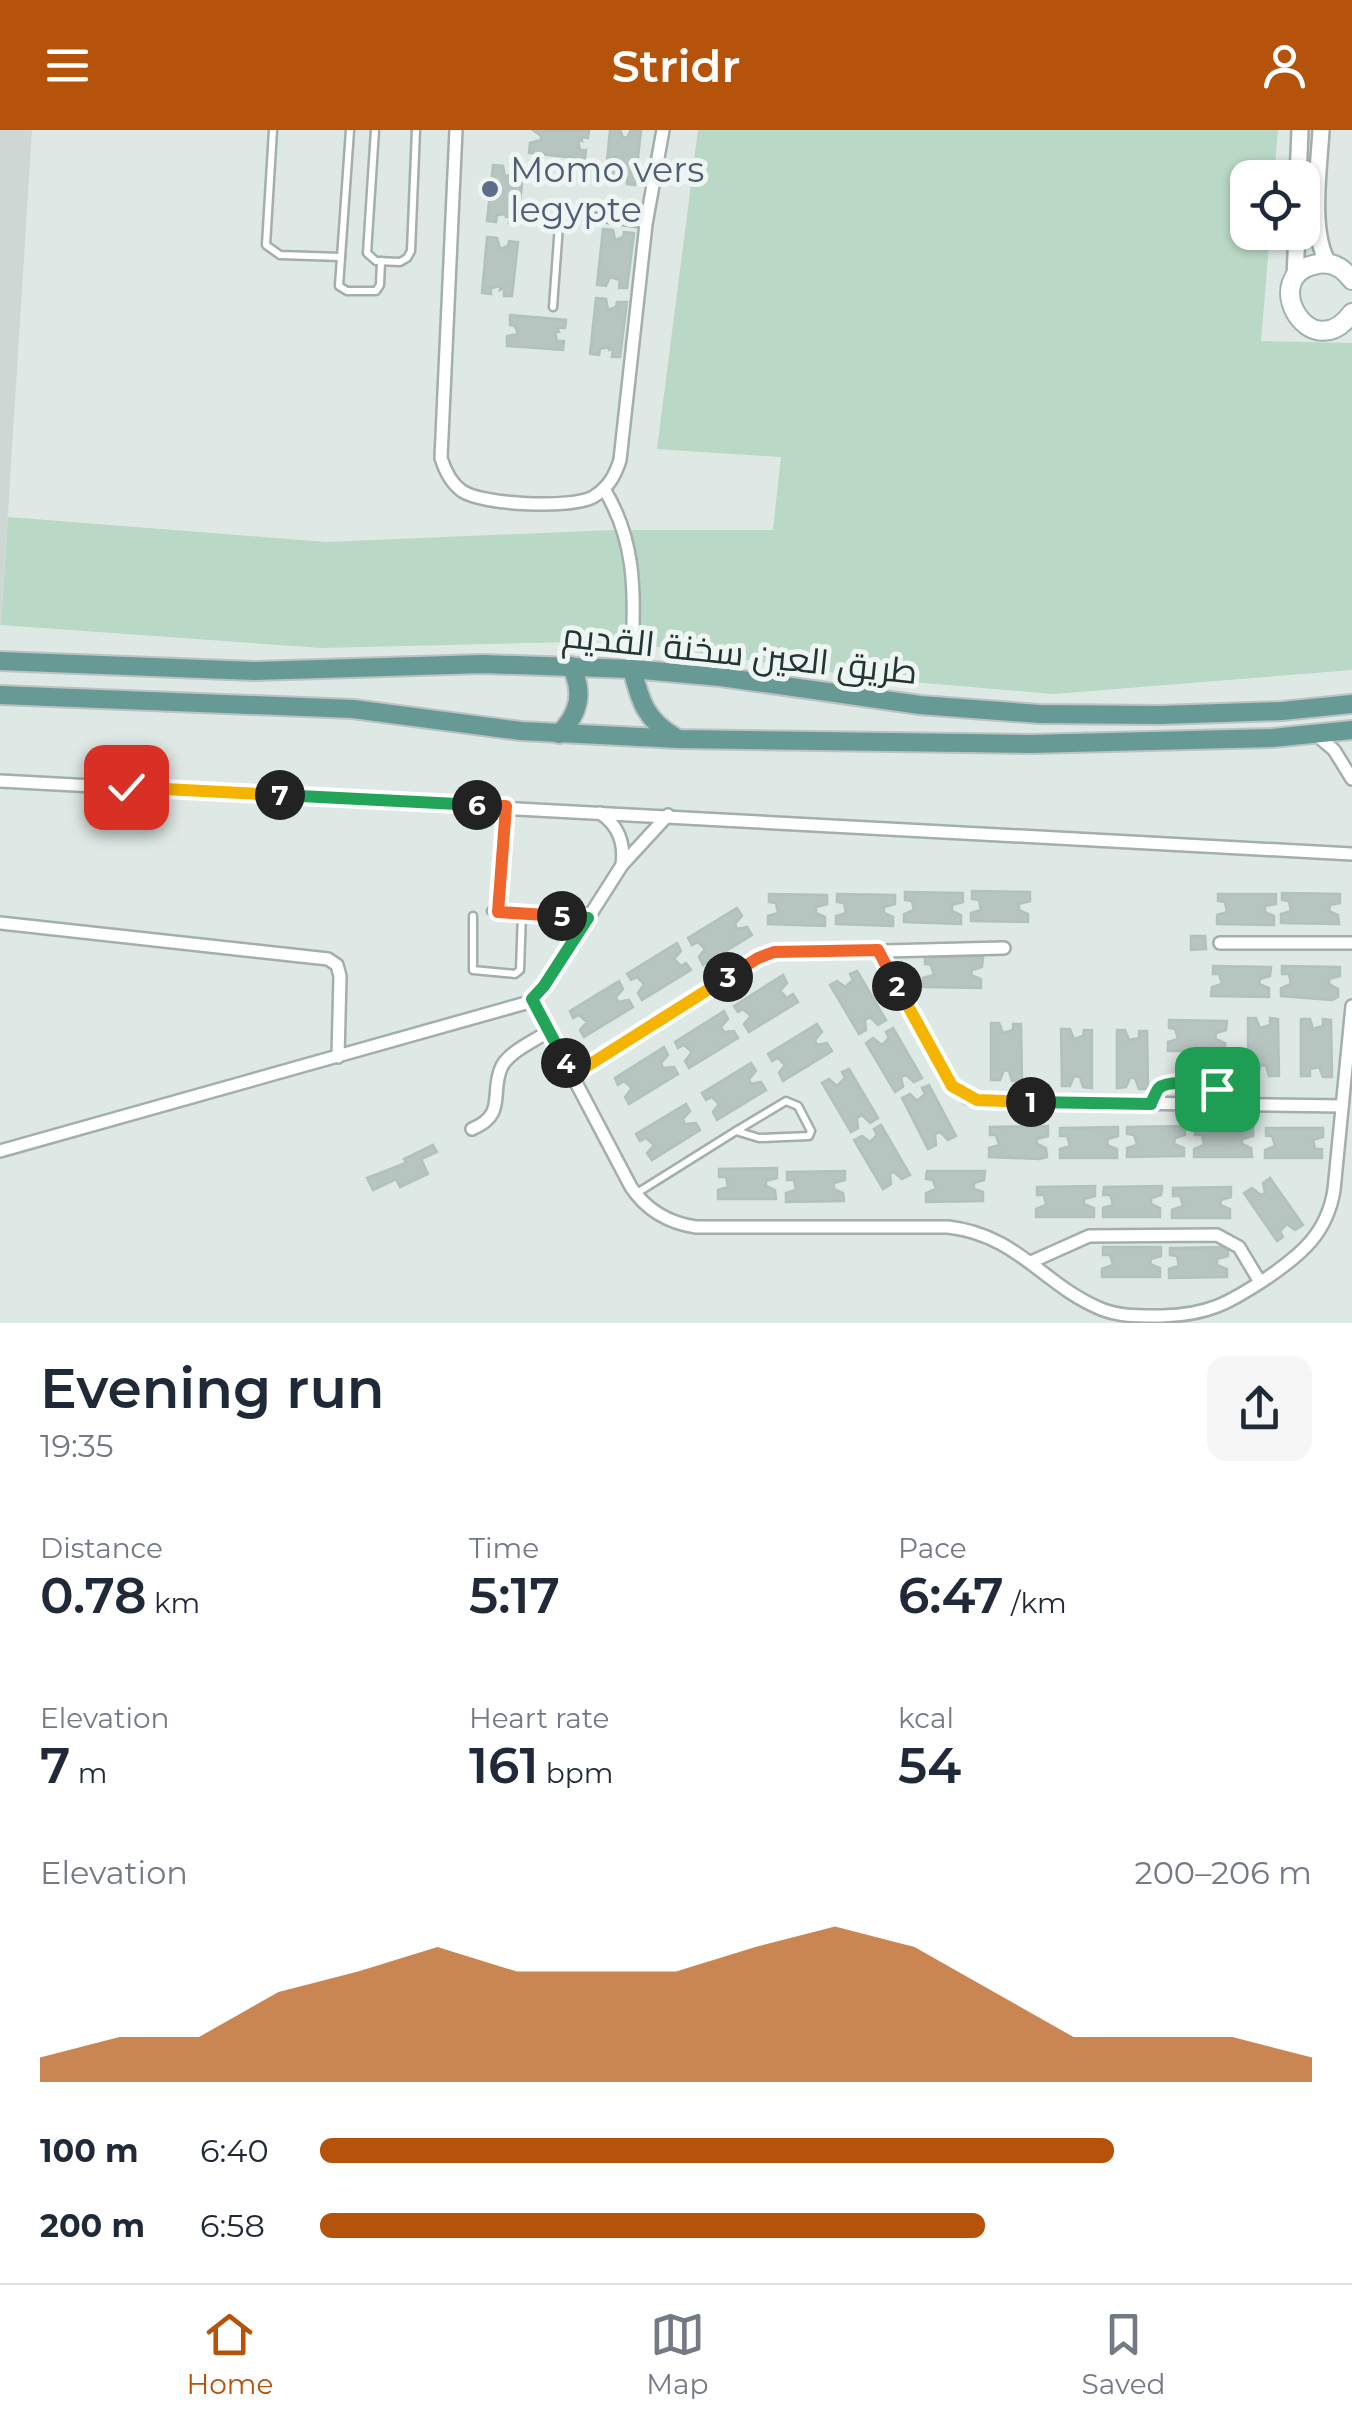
<!DOCTYPE html>
<html lang="en">
<head>
<meta charset="utf-8">
<style>
  body { margin:0; font-family:Montserrat,Cairo,sans-serif; background:#f6f6f7; color:#1f2937; height:100vh; display:flex; flex-direction:column; font-size:38px; white-space:nowrap }
  * { box-sizing:border-box; margin:0 }
  p { font-size:32px; color:#747a83 }
  .icon { flex:none; width:55px; height:55px; fill:none; stroke:currentColor; stroke-width:2; stroke-linecap:round; stroke-linejoin:round }
  .map { position:relative; height:1193px; overflow:hidden }
  .drawer { display:flex; flex-direction:column; background:#fff; flex:1 }
  .drawer>* { flex:none }
  .tools { position:absolute; left:1230px; top:30px; display:grid; gap:20px }
  .tools a { display:grid; place-items:center; width:90px; height:90px; border-radius:20px; background:#fff; box-shadow:0 2px 8px #0004; font-size:50px }
  .pin { position:absolute; display:grid; place-items:center; width:85px; height:85px; color:#fff; margin:-42px; border-radius:20px; box-shadow:0 5px 15px #0006 }
  .km { position:absolute; width:50px; height:50px; margin:-25px; border-radius:50%; background:#222; color:#fff; font-size:28px; line-height:50px; text-align:center }
  .round { display:grid; place-items:center; flex:none; width:105px; height:105px; border-radius:20px; background:#f6f6f7 }
  .overview { display:flex; align-items:center; justify-content:space-between; height:170px; padding:0 40px }
  h1 { font-size:55px; font-weight:600; line-height:75px }
  .metrics { display:grid; grid-template-columns:repeat(3,1fr); gap:15px; height:170px; padding:10px 40px }
  .metrics div { display:grid; align-content:center }
  .metrics b { font-size:50px; font-weight:600 }
  .metrics small { font-size:28px; font-weight:400 }
  .metrics p { font-size:28px }
  .chart { height:280px; padding:20px 40px }
  .chart p { display:flex; justify-content:space-between }
  .chart svg { width:100%; height:180px; margin-top:10px; fill:#b45309; opacity:.7 }
  ul { padding:0 40px; list-style:none; font-size:32px }
  li { display:grid; grid-template-columns:160px 120px 1fr; align-items:center; height:75px }
  li i { height:25px; border-radius:12px; background:#b45309 }
  header { display:flex; justify-content:space-between; align-items:center; height:130px; padding:0 40px; background:#b45309; color:#fff; font-size:45px; font-weight:600 }
  .tab-bar { display:flex; justify-content:space-around; align-items:center; height:140px; border-top:2px solid #e0e1e3; background:#fff; font-size:28px; color:#747a83 }
  .tab-bar a { display:grid; justify-items:center; gap:5px }
  .tab-bar .on { color:#b45309 }
  .map>svg:first-child { display:block }
</style>
</head>
<body>
<header><svg class="icon" aria-label="menu" viewBox="0 0 24 24"><path d="M4 6h16M4 12h16M4 18h16"/></svg>Stridr<svg class="icon" aria-label="person" viewBox="0 0 24 24"><circle cx="12" cy="8" r="4"/><path d="M4 21q1-7 8-7t8 7"/></svg></header>
<div class="map">
<svg width="1352" height="1193" viewBox="0 0 1352 1193">
  <rect width="100%" height="100%" fill="#dee8e5"/>
  <!-- built -->
  <path fill="#cdd8d4" d="M0,0H32L1,495H0Z"/>
  <!-- green -->
  <path fill="#b9d8c5" d="M698,0H1278L1274,47L1248,48V102L1270,103L1261,211L1352,213V540L1053,564L876,549L619,511L322,518L1,495L8,387L326,412L613,400H773L781,327L657,319Z"/>
  <!-- building -->
  <g fill="#b7c5c1" stroke="#b1c1bd" stroke-width="2.5">
    <path d="M533,0H589L588,8L581,7L582,11L578,10L580,20H586L585,29L529,23L530,13L541,10V6Z"/>
    <path d="M610,0H620L623,7L627,8L631,0H641L635,55L627,54V47L623,48L624,45L618,44L614,53L605,52Z"/>
    <path d="M493,35L503,36L505,47L513,43L514,38L524,39L517,94L509,93L510,86L506,87V84L497,85L496,92L487,91Z"/>
    <path d="M603,99L613,100L615,110L623,107L624,102L634,103L627,158H619L620,150L610,147L606,156L597,155Z"/>
    <path d="M487,107L497,108L500,119L508,116L509,111L518,112L512,166H504V158L500,160L501,156L491,158V164L482,163Z"/>
    <path d="M596,168L606,169L608,180L616,177L617,172H627L620,227H612L613,219L609,220V217L600,219L599,225L590,224Z"/>
    <path d="M510,185L566,190L565,198H557L559,202H555L557,211H564L563,220L507,216V206L518,204L515,196L510,195Z"/>
    <path d="M972,761L1030,762V771L1019,774V780L1028,784V792L971,791V783L981,780L979,770L972,769Z"/>
    <path d="M905,762L963,763V772L952,775V781L961,785V794L904,792V784L914,780L912,771L905,770Z"/>
    <path d="M1282,763L1340,764V773L1330,775L1329,781L1338,785L1339,794L1281,793V784L1291,781L1289,771L1282,770Z"/>
    <path d="M769,764L827,765V774L816,777V783L825,787V796L768,794V786L778,783L776,773L769,772Z"/>
    <path d="M837,764L895,765V774L884,777V783L893,787V796L836,794V786L846,783L844,773L837,772Z"/>
    <path d="M1218,764H1276V774L1265,776V782L1274,786V795L1217,794V785L1227,782L1225,772L1218,771Z"/>
    <path d="M737,778L742,786L735,794L737,799L747,797L752,805L703,835L699,827L705,819L698,812L692,815L688,808Z"/>
    <path d="M1191,806H1205L1206,819L1191,820Z"/>
    <path d="M677,813L681,821L674,829L681,836L686,833L691,840L642,870L638,863L644,854L637,847L631,850L627,844Z"/>
    <path d="M925,827H983L982,837L972,840L971,845L981,849V858L923,857V848L934,845L931,835L925,834Z"/>
    <path d="M1213,836L1271,837L1270,846L1260,849L1259,854L1269,858V867L1211,866L1212,857L1222,854L1219,844H1213Z"/>
    <path d="M1282,836L1340,837V846L1329,849V854L1338,859V867L1332,870L1281,866V858L1291,854L1289,844H1282Z"/>
    <path d="M857,841L886,890L878,895L870,887L865,890L866,900L859,904L830,855L837,851L845,857L853,850L850,844Z"/>
    <path d="M783,845L787,853L780,861L787,868L793,864L798,872L749,902L744,894L751,886L743,879L738,882L734,876Z"/>
    <path d="M619,851L623,859L616,867L618,872L629,870L633,877L584,907L580,900L587,892L579,885L573,888L570,881Z"/>
    <path d="M724,881L728,889L721,897L724,902L734,901L738,908L689,938L685,931L692,922L684,915L678,918L675,912Z"/>
    <path d="M1248,888H1256L1260,898L1270,895V888L1278,889L1279,946H1269L1266,936L1261,935L1257,945H1248Z"/>
    <path d="M1301,889H1310L1313,899L1323,896V889L1331,890L1332,947H1323L1319,937L1310,939V946H1301Z"/>
    <path d="M1169,890L1227,891L1226,900L1216,903L1215,909L1225,913V921H1168V912L1178,909L1175,899L1169,898Z"/>
    <path d="M991,893H999L1003,903L1013,900V894H1021L1022,952L1012,951L1009,941L1004,940L1000,950H991Z"/>
    <path d="M817,894L822,902L815,910L817,915L827,913L832,921L783,951L779,943L785,935L778,928L772,931L768,924Z"/>
    <path d="M893,898L922,948L914,952L906,945L901,947L903,957L895,962L866,913L873,908L882,915L889,908L886,902Z"/>
    <path d="M1061,899H1070L1074,909L1083,906L1084,900H1092V958L1083,957L1080,947L1074,946L1070,956H1062Z"/>
    <path d="M1117,900H1125L1129,910L1139,908V901H1147L1148,959H1139L1135,948H1130L1126,957L1117,958Z"/>
    <path d="M664,917L668,925L661,933L663,938L674,937L678,944L629,974L625,967L632,958L624,951L618,955L615,948Z"/>
    <path d="M751,933L756,941L749,949L751,954L761,952L766,960L717,990L713,982L719,974L712,967L706,970L702,963Z"/>
    <path d="M849,939L878,988L870,993L862,985L857,988L858,998L851,1002L822,953L829,949L837,956L845,948L842,942Z"/>
    <path d="M929,955L956,1006L948,1010L940,1002L935,1004L936,1015L928,1019L902,968L910,964L917,971L925,964L922,958Z"/>
    <path d="M686,974L690,981L683,989L685,994L696,993L700,1000L652,1030L647,1023L654,1015L646,1008L640,1011L636,1004Z"/>
    <path d="M881,995L910,1045L902,1049L894,1042L890,1044L891,1054L883,1059L854,1010L862,1006L870,1012L877,1005L874,999Z"/>
    <path d="M1048,996V1006L1037,1009V1014L1046,1018L1047,1027L1040,1029L989,1027V1018L999,1015L996,1005H990V997Z"/>
    <path d="M1185,996V1005L1175,1008L1174,1014L1184,1018V1026L1127,1027V1018L1137,1015L1134,1005L1127,1004V997Z"/>
    <path d="M1118,997V1006L1108,1009L1107,1015L1117,1019V1028H1060V1019L1070,1016L1067,1006H1060V998Z"/>
    <path d="M1195,997H1253V1006L1242,1009V1014L1251,1018L1252,1027H1194V1019L1204,1015L1202,1005H1195Z"/>
    <path d="M1266,998H1323V1007L1313,1010L1315,1019H1322V1028H1265V1020L1275,1016L1272,1006H1266Z"/>
    <path d="M433,1015L437,1022L421,1029L428,1044L400,1057L396,1049L373,1060L367,1048L406,1033L404,1029Z"/>
    <path d="M777,1038V1048L766,1051V1056L775,1060L776,1069H718V1060L728,1057L726,1047H719V1039Z"/>
    <path d="M845,1041V1050L834,1053V1059L843,1063L844,1071L786,1072V1063L796,1060L794,1050H787V1042Z"/>
    <path d="M927,1041H985L984,1050L974,1053V1059L983,1062V1071L926,1072V1063L936,1059L933,1050L926,1049Z"/>
    <path d="M1270,1048L1303,1095L1295,1100L1287,1094L1280,1101L1283,1107L1277,1111L1244,1063L1252,1058L1261,1065L1265,1063L1263,1053Z"/>
    <path d="M1095,1056V1066L1084,1069V1074L1094,1078V1087H1036V1079L1046,1075L1044,1065H1037V1057Z"/>
    <path d="M1162,1056L1161,1065L1151,1068V1074L1160,1078V1087H1103V1078L1113,1075L1110,1065H1103L1104,1057Z"/>
    <path d="M1231,1057V1067L1221,1070L1220,1075L1230,1079V1088H1172V1080L1183,1076L1180,1066H1173V1058Z"/>
    <path d="M1103,1117H1161V1126L1151,1129L1150,1134L1160,1138V1147H1102V1139L1113,1135L1110,1125H1103Z"/>
    <path d="M1228,1117V1126L1217,1129V1135L1227,1139V1147L1169,1148V1139L1179,1136L1177,1126L1170,1125V1118Z"/>
  </g>
  <g fill="none" stroke-linecap="round" stroke-linejoin="round">
    <!-- service casing -->
    <g stroke="#a2afac" stroke-width="11">
      <g id="service">
        <path d="M273,0L266,115L280,125L341,127"/>
        <path d="M350,0L339,156L347,161H376L380,155L381,131"/>
        <path d="M375,0L367,123L376,131L400,132L407,128L411,121L416,0"/>
        <path d="M553,177L559,95L563,88L575,84L645,94"/>
        <path d="M491,781L588,788"/>
        <path d="M498,782L506,678"/>
        <path d="M473,786V840L515,844L520,840L522,783"/>
        <path d="M786,971L798,976L811,1001L809,1006L759,1008L736,1001Z"/>
        <path d="M1151,973L1160,958L1169,955L1215,957L1224,973"/>
        <path d="M637,1063L736,1001"/>
      </g>
    </g>
    <!-- minor casing -->
    <g stroke="#a2afac" stroke-width="16">
      <g id="minor">
        <path d="M456,0L441,328C445,341 451,353 462,361C483,375 571,379 593,367C608,358 615,346 620,330L646,94L663,0"/>
        <path d="M604,359C640,418 633,472 632,539"/>
        <path d="M1315,604L1334,620L1352,649"/>
        <path d="M0,651L1352,724"/>
        <path d="M600,683C619,696 625,713 622,735"/>
        <path d="M0,793L328,829L337,835L340,846L338,927"/>
        <path d="M1220,813H1352"/>
        <path d="M878,820L946,949L968,968L987,971L1342,976"/>
        <path d="M532,869L631,1057C647,1081 669,1093 696,1097H948C1018,1105 1043,1155 1101,1179C1121,1187 1141,1186 1162,1186C1208,1185 1229,1173 1267,1148C1302,1124 1327,1103 1334,1060L1352,876"/>
        <path d="M573,945L765,824L1004,818"/>
        <path d="M472,999C508,984 489,962 502,936C510,921 536,910 549,901"/>
        <path d="M0,1021L526,873L545,856L622,735L668,685"/>
        <path d="M1031,1132L1089,1106L1217,1105L1239,1117L1260,1152"/>
      </g>
    </g>
    <!-- tertiary casing -->
    <g stroke="#a2afac" stroke-width="20">
      <g id="tertiary">
        <path d="M1321,0C1319,38 1309,101 1328,133"/>
        <path d="M1298,48L1300,0"/>
        <path d="M1295,148L1297,102"/>
      </g>
    </g>
    <!-- secondary casing -->
    <g stroke="#9fb3ae" stroke-width="22">
      <path id="secondary" d="M1352,150C1344,139 1333,131 1318,134C1257,143 1309,240 1352,183"/>
    </g>
    <!-- primary casing -->
    <g stroke="#bcc3c2" stroke-width="22">
      <g id="primary">
        <path d="M0,531L254,541L483,534L632,539L721,547L920,575L1040,584L1161,585L1282,581L1352,574"/>
        <path d="M632,539C640,570 645,590 675,607"/>
        <path d="M0,565L353,579L521,601L679,609L1030,614L1272,608L1352,600"/>
        <path d="M559,604C580,583 584,562 571,536"/>
      </g>
    </g>
    <!-- service -->
    <use href="#service" stroke="#fff" stroke-width="6"/>
    <!-- minor -->
    <use href="#minor" stroke="#fff" stroke-width="11"/>
    <!-- tertiary -->
    <use href="#tertiary" stroke="#fff" stroke-width="15"/>
    <!-- secondary -->
    <use href="#secondary" stroke="#fff" stroke-width="18"/>
    <!-- primary -->
    <use href="#primary" stroke="#679a94" stroke-width="18"/>
  </g>
  <g fill="none" stroke-linecap="round" stroke-linejoin="round">
    <!-- split-1 casing -->
    <g stroke="#fff" stroke-width="20">
      <path id="split-1" d="M1031,972L1151,974C1152,971 1157,960 1159,958C1169,949 1206,954 1217,959"/>
    </g>
    <!-- split-2 casing -->
    <g stroke="#fff" stroke-width="20">
      <path id="split-2" d="M897,856L952,956L977,970L1031,972"/>
    </g>
    <!-- split-3 casing -->
    <g stroke="#fff" stroke-width="20">
      <path id="split-3" d="M728,847L758,828L774,822L878,820L897,856"/>
    </g>
    <!-- split-4 casing -->
    <g stroke="#fff" stroke-width="20">
      <path id="split-4" d="M566,933L573,945L728,847"/>
    </g>
    <!-- split-5 casing -->
    <g stroke="#fff" stroke-width="20">
      <path id="split-5" d="M562,786L588,788L544,856L532,869L566,933"/>
    </g>
    <!-- split-6 casing -->
    <g stroke="#fff" stroke-width="20">
      <path id="split-6" d="M477,675L506,676L498,782L562,786"/>
    </g>
    <!-- split-7 casing -->
    <g stroke="#fff" stroke-width="20">
      <path id="split-7" d="M280,665L477,675"/>
    </g>
    <!-- split-8 casing -->
    <g stroke="#fff" stroke-width="20">
      <path id="split-8" d="M126,657L280,665"/>
    </g>
    <!-- split-1 -->
    <use href="#split-1" stroke="#22a559" stroke-width="12"/>
    <!-- split-2 -->
    <use href="#split-2" stroke="#f5b400" stroke-width="12"/>
    <!-- split-3 -->
    <use href="#split-3" stroke="#f0652b" stroke-width="12"/>
    <!-- split-4 -->
    <use href="#split-4" stroke="#f5b400" stroke-width="12"/>
    <!-- split-5 -->
    <use href="#split-5" stroke="#22a559" stroke-width="12"/>
    <!-- split-6 -->
    <use href="#split-6" stroke="#f0652b" stroke-width="12"/>
    <!-- split-7 -->
    <use href="#split-7" stroke="#22a559" stroke-width="12"/>
    <!-- split-8 -->
    <use href="#split-8" stroke="#f5b400" stroke-width="12"/>
  </g>
  <!-- markers -->
  <circle fill="#5c6f8a" stroke="#eef5f3" stroke-width="4" cx="490" cy="59" r="10"/>
  <g text-anchor="middle" dominant-baseline="central" stroke-width="10" stroke-linejoin="round" paint-order="stroke">
    <!-- service labels -->
    <g font-size="35" fill="#4e5e75" stroke="#eef5f3" text-anchor="start">
      <text x="510" y="39">Momo vers<tspan x="510" dy="40">legypte</tspan></text>
    </g>
    <!-- street labels -->
    <g font-size="35" fill="#213633" stroke="#eef5f3">
      <text transform="translate(740 523) rotate(6)">طريق العين سخنة القديم</text>
    </g>
  </g>
</svg>
<div class="tools">
<a><svg class="icon" aria-label="locate" viewBox="0 0 24 24"><circle cx="12" cy="12" r="6"/><path d="M12 2v4M12 18v4M2 12h4M18 12h4"/></svg></a>
</div>
<div class="pin" style="left:1217px;top:959px;background:#1e9e55"><svg class="icon" aria-label="arrive" viewBox="0 0 24 24"><path d="M6 21V4h12l-3 4 3 4H6"/></svg></div>
<div class="pin" style="left:126px;top:657px;background:#d93025"><svg class="icon" aria-label="check" viewBox="0 0 24 24"><path d="M5 12l5 5 9-10"/></svg></div>
<b class="km" style="left:1031px;top:972px">1</b>
<b class="km" style="left:897px;top:856px">2</b>
<b class="km" style="left:728px;top:847px">3</b>
<b class="km" style="left:566px;top:933px">4</b>
<b class="km" style="left:562px;top:786px">5</b>
<b class="km" style="left:477px;top:675px">6</b>
<b class="km" style="left:280px;top:665px">7</b>
</div>
<section class="drawer">
<div class="overview"><div><h1>Evening run</h1><p>19:35</p></div><a class="round"><svg class="icon" aria-label="share" viewBox="0 0 24 24"><path d="M12 15V3M7 8l5-5 5 5M5 13v7h14v-7"/></svg></a></div>
<div class="metrics">
<div><p>Distance</p><b>0.78<small> km</small></b></div>
<div><p>Time</p><b>5:17</b></div>
<div><p>Pace</p><b>6:47<small> /km</small></b></div>
</div>
<div class="metrics">
<div><p>Elevation</p><b>7<small> m</small></b></div>
<div><p>Heart rate</p><b>161<small> bpm</small></b></div>
<div><p>kcal</p><b>54</b></div>
</div>
<div class="chart"><p><span>Elevation</span>200–206 m</p>
<svg viewBox="0 0 160 44" preserveAspectRatio="none"><path d="M0 44V38L10 33L20 33L30 22L40 17L50 11L60 17L70 17L80 17L90 11L100 6L110 11L120 22L130 33L140 33L150 33L160 38V44z"/></svg>
</div>
<ul>
<li><b>100 m</b>6:40<i style="width:80%"></i></li>
<li><b>200 m</b>6:58<i style="width:67%"></i></li>
</ul>
</section>
<nav class="tab-bar">
<a class="on"><svg class="icon" aria-label="home" viewBox="0 0 24 24"><path d="M3 11l9-7 9 7M6 9v11h12V9"/></svg>Home</a>
<a><svg class="icon" aria-label="map" viewBox="0 0 24 24"><path d="M3 6l6-2 6 2 6-2v14l-6 2-6-2-6 2zM9 4v14M15 6v14"/></svg>Map</a>
<a><svg class="icon" aria-label="saved" viewBox="0 0 24 24"><path d="M7 4h10v16l-5-4-5 4z"/></svg>Saved</a>
</nav>
</body>
</html>
